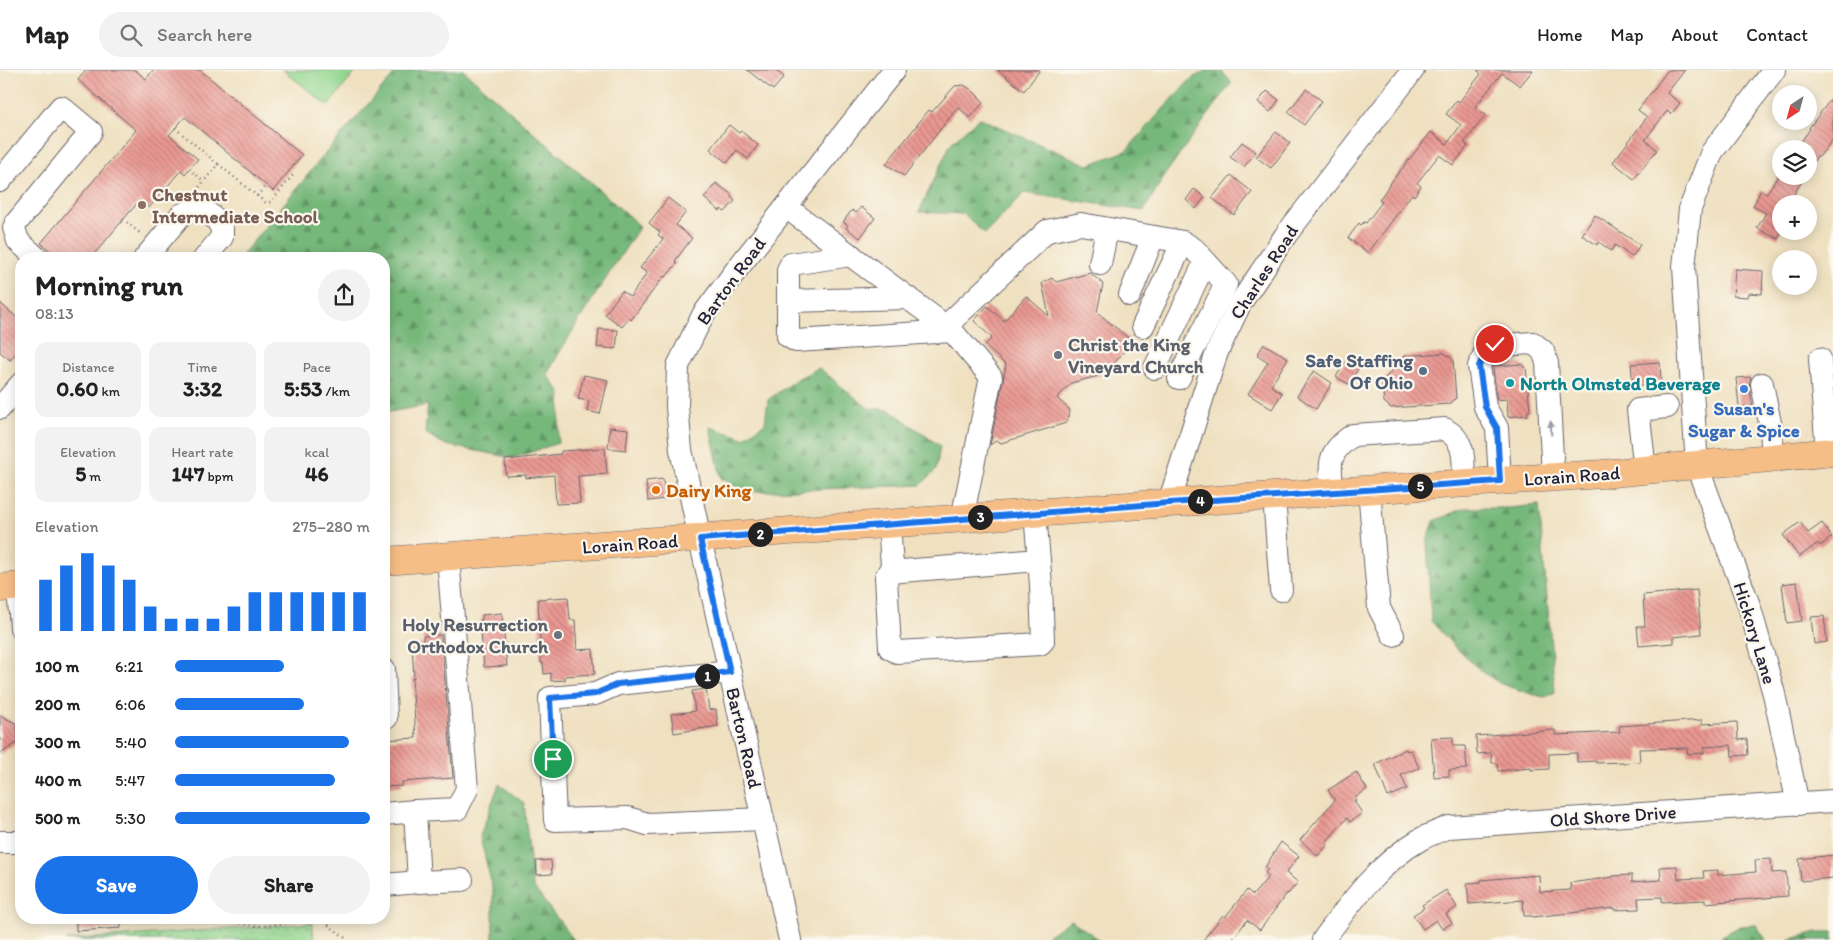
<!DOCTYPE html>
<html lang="en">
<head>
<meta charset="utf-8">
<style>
  body { margin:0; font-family:Itim,sans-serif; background:#f2f2f2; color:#222; height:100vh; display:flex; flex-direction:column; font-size:19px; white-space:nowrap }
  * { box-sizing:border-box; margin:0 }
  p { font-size:16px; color:#767676 }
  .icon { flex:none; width:28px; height:28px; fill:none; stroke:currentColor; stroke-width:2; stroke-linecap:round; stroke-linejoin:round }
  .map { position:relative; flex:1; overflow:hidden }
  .details { position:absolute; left:15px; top:182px; width:375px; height:672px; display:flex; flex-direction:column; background:#fff; border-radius:20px; box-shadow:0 2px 12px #0003 }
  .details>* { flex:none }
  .needle { width:32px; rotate:216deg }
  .buttons { position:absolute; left:1772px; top:15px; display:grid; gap:10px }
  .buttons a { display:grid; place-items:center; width:45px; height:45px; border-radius:50%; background:#fff; box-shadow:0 2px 12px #0003; font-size:25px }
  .pin { position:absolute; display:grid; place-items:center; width:42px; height:42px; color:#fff; margin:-21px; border:2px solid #fff; border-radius:50%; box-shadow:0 1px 5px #0007 }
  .km { position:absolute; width:25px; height:25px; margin:-12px; border-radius:50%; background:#222; color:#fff; font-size:14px; line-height:25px; text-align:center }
  .round { display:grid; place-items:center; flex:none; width:52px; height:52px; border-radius:26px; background:#f2f2f2 }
  .head { display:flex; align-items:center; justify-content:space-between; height:85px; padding:0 20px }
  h1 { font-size:28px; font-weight:700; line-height:38px }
  .figures { display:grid; grid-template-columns:repeat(3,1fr); gap:8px; height:85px; padding:5px 20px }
  .figures div { display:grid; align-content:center; border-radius:12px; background:#f2f2f2; text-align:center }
  .figures b { font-size:21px; font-weight:700 }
  .figures small { font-size:14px; font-weight:400 }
  .figures p { font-size:14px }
  .chart { height:140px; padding:10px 20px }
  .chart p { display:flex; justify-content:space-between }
  .chart svg { width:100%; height:90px; margin-top:5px; stroke:#1a73e8; stroke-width:6 }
  .button { display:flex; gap:10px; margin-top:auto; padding:10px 20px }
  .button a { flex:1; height:58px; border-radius:30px; background:#1a73e8; color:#fff; font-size:20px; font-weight:700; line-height:58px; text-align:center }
  .button a+a { background:#f2f2f2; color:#222 }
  ul { padding:0 20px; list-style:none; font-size:16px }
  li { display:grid; grid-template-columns:80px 60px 1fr; align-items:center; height:38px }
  li i { height:12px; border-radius:6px; background:#1a73e8 }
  header { display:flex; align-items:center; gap:30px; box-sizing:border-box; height:70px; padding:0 25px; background:#fff; border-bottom:1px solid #e0e0e0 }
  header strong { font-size:24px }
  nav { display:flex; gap:28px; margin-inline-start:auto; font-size:18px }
  .search { width:350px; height:45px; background:#f2f2f2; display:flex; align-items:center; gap:12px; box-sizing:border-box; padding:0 18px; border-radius:28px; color:#767676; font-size:19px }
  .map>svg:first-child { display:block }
</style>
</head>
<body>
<header>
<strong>Map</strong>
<div class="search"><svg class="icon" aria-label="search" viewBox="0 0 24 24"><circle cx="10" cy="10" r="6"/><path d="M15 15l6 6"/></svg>Search here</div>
<nav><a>Home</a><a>Map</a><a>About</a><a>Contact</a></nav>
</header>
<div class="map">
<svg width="1833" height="870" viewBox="0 0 1833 870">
  <defs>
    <pattern id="forest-firs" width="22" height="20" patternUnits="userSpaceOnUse" patternTransform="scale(1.25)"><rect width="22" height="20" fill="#76b87a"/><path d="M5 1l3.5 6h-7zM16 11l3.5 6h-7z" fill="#609565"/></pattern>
    <pattern id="park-dots" width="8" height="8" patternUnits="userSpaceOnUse" patternTransform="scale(1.25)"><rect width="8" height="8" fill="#93d78f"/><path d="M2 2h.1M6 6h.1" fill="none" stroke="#7eb87c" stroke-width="1.8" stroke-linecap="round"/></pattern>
    <pattern id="building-back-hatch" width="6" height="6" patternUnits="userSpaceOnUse" patternTransform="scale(1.25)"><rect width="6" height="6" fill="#ea9892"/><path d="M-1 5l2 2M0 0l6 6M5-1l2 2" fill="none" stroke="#bd7c78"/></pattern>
  </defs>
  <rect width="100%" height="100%" fill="#fbf7ec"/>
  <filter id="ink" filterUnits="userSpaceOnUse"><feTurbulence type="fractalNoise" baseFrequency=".02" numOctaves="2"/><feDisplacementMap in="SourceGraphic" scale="10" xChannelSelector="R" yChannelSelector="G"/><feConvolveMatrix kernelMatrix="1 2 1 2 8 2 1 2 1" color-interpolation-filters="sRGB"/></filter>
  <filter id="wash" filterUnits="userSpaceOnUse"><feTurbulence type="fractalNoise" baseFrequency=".0096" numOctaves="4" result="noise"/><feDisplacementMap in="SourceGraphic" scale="20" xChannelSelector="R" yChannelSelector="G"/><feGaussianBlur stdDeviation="1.12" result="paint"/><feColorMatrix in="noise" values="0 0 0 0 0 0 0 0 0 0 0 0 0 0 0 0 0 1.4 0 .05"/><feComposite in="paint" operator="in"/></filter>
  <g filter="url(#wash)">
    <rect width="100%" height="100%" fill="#efe0c0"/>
    <!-- green -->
    <path fill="#93d78f" stroke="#5a7c65" d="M283,0H357L328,36Z"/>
    <!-- forest -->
    <g fill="url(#forest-firs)" stroke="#4c6d5a">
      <path d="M398,0H463L640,156L579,250L547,304L561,323L558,373L513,388L446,375L425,363L428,335L384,343V189H239L324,85Z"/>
      <path d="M1208,0H1220L1232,12L1166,103L1144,141L1024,123L985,164L963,144L919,142L951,73L979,48L1088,95L1126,81L1164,38L1192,8Z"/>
      <path d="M819,298L868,338L890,340L940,376L936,400L921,415L745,422L721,408L710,357L744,368L765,353L768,330L795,310Z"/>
      <path d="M1539,435L1555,622L1545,627L1531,624L1501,614L1480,600L1455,577L1431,551L1427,472L1434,451L1465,438H1510Z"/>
      <path d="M499,714L524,733L533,817L574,870H493V821L480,766Z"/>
      <path d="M1071,850L1100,870H1044L1047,866Z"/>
      <path d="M1756,855L1766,870H1715L1740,856Z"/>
      <path d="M1817,862H1833V870H1788Z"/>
    </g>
    <!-- park -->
    <path fill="url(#park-dots)" stroke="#5a7c65" d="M312,853L314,870H66Z"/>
    <g id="blocks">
      <!-- building -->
      <g fill="url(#building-back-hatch)">
        <path d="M86,0H135L146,9L153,0H200L302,85L273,121L185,47L169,65L198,89L185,104L181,100L149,138L140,130L90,189H60L41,173L136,60L78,10Z"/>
        <path d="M747,0H775L784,7L773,20Z"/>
        <path d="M997,0H1040L1024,21Z"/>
        <path d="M1477,0H1533L1520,16L1502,3L1475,37L1486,45L1464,73L1468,76L1453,95L1439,85L1417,113L1421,116L1414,126L1412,124L1368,183L1348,168L1359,153L1361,155L1364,152L1366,153L1382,132L1379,130L1392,111L1431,62L1447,74L1461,55L1446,44L1457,30L1459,32L1481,4Z"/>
        <path d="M1668,0H1685L1667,23L1680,33L1671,44L1667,41L1645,70L1657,80L1634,109L1613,92L1647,47L1638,40Z"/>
        <path d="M964,15L972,20L984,32L970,48L958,37L904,106L886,94L929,40L932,42L955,16Z"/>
        <path d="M1306,19L1322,31L1304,55L1288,42Z"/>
        <path d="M1267,21L1279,30L1270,42L1258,32Z"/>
        <path d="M1833,26V69L1819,87L1817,86L1809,99V79L1800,73L1810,59L1809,58Z"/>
        <path d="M729,55L739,63L741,61L758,75L748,89L737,80L727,93L710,79Z"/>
        <path d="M1276,62L1290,73L1271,98L1256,87Z"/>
        <path d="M1242,72L1256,82L1244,97L1230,87Z"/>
        <path d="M1231,105L1252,122L1234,145L1212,128Z"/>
        <path d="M1778,106H1805L1788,134H1781V162L1778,169L1757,158L1766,143L1753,136L1761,120L1767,123Z"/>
        <path d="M716,113L732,125L731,127L735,131L725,142L721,139L720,141L704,128Z"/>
        <path d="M1194,119L1205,127L1196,139L1186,130Z"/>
        <path d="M668,128L686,142L676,155L692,168L675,191L677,193L666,207L664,206L631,250L629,248L622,257L605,244L622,221L630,227L647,203L640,198L663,169L658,165L660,162L649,153Z"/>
        <path d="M861,137L875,148L860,168L846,158L848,155L843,152L852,140L856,143Z"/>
        <path d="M1595,145L1640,175L1632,187L1615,175L1611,181L1599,172L1597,175L1582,165Z"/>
        <path d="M1735,199L1763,201L1762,224L1749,223L1748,227L1733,226Z"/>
        <path d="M1090,203L1103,214L1097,242L1132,271L1106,304L1071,313L1057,328L1070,340L1066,353L1001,373L997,370L990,375L1006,295L985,275L992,268L974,251L987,236L1004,251L1026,226L1049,246L1042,213L1052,208L1056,212Z"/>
        <path d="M0,233L21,251V277L10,290L0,282Z"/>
        <path d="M599,259L618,260L616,279L597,277Z"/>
        <path d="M1264,274L1288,288L1271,316L1282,323L1272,339L1248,324L1268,292L1257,285Z"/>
        <path d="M1444,283L1453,289L1456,328L1450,334L1391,338L1384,332L1382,312L1404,286Z"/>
        <path d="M1353,285L1363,291L1349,314L1336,307L1345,292L1348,293Z"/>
        <path d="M1660,292L1661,314L1633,316L1631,294Z"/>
        <path d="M1523,294V297H1526L1530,341L1527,342L1528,345L1508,347L1507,329L1497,330L1493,298V296Z"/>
        <path d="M1314,301L1332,313L1316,339L1297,326Z"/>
        <path d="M584,305L608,310L600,344L587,341L589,331L578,329Z"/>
        <path d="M1751,307L1749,317L1753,336L1739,337L1736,308Z"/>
        <path d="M610,357L628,359L626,380L608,378Z"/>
        <path d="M605,378L607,404L578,406L580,433L556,434L554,405L526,408V405L506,406L505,390L561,384V381Z"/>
        <path d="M663,409L665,429L648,431L646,411Z"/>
        <path d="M1800,452L1808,463L1822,453L1832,467L1820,476L1818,473L1799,487L1783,465Z"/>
        <path d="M1797,512L1802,551L1787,553L1782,514Z"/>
        <path d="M1697,520L1701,564L1674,567V573L1639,576L1637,556H1645L1643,525Z"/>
        <path d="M568,527L570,550H575L577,580L593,579L595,604L565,606V610L551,611V603L544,604L543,593H541L538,529Z"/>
        <path d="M502,543L507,596L484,597L480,550H482V545Z"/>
        <path d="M1824,546L1827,572L1814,574L1811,547Z"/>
        <path d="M441,565L453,708L402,712V716L384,717V670L416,668L412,608H414L412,575L423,574V566Z"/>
        <path d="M706,619L709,640L716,639L718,656L674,663L671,644L695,641L692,621Z"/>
        <path d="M0,645L17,654L18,672L0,684Z"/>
        <path d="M1702,650V654L1737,652L1738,670L1747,669L1748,685L1732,686L1731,675L1704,677V683L1688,684L1687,678L1639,679L1640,692L1623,693V692L1596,693V691L1577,692V683L1549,684V699L1531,700V698L1498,701L1497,693H1492L1491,683L1477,684L1476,666L1555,660V665L1620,662L1619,656Z"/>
        <path d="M1453,667V676H1465L1467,699L1449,700V706L1434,707L1431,668Z"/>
        <path d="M1406,679L1407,681L1411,680L1419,698L1401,705L1407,719L1388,727L1375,694Z"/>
        <path d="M1356,702L1367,719L1355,728L1356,730L1354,731L1362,743L1350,752L1347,748L1326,772L1328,774L1318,786L1300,770L1335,730L1328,720Z"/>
        <path d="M1281,772L1299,786L1286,803L1298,812L1288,824L1287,823L1260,860L1247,850L1232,870H1203L1223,845L1225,847L1247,820L1253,825L1269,806L1265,803L1268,799L1265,797Z"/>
        <path d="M1833,785V808L1801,811L1799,789Z"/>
        <path d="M1771,789L1772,803L1786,802L1788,826L1705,833V830L1662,832V827L1638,828L1639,839L1615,840V838L1533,847L1532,846H1524L1523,830L1469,834L1467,813L1481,812V810L1539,805L1540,822L1571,820L1570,813L1613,807V806L1632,805V812L1661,810L1660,797L1677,796L1678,809L1704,808L1703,801L1718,800V805L1756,802L1755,790Z"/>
        <path d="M551,790L552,804L537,805L536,791Z"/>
        <path d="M1446,820L1457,837L1446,844L1452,853L1442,859L1436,850L1423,859L1413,845L1424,838L1422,835Z"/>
        <path d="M76,849H121V858L76,861Z"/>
      </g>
    </g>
  </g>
  <g filter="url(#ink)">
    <use href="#blocks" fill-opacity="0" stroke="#6a646a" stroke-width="1"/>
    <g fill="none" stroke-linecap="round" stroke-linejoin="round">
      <!-- minor casing -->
      <g stroke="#6a646a" stroke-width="24">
        <g id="minor">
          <path d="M1774,0L1712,82L1690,139L1684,197L1697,396L1749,535L1774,624L1798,734"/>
          <path d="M0,111L61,37L91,62L16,153L14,158L18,171L38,189"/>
          <path d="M786,137L952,261L991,307L962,449"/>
          <path d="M851,185L791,194L788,200V266L796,271L952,261"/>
          <path d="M144,189L181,145L193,140L205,141L217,150L222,159V167L204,189"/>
          <path d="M1100,194L1107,159"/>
          <path d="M1130,225L1153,167"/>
          <path d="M788,231L908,228"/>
          <path d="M946,256L1047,161L1081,154L1183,172L1194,179L1226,214L1179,308"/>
          <path d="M1143,256L1183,172"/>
          <path d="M1820,289L1827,383"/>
          <path d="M1155,298L1205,192"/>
          <path d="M1762,314L1771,358L1773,389"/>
          <path d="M0,338L21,314"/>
          <path d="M1645,400L1638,340L1667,337"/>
          <path d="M1500,411L1497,358L1485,337L1479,296L1488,276L1533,273L1543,281L1547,293L1553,407"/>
          <path d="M1369,419L1379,538L1393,565"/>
          <path d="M1333,422C1329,394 1327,382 1353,365L1445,359C1467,372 1463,390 1464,413"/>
          <path d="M1274,426L1281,520"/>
          <path d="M1169,433L1217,282L1241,232L1285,166L1413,0"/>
          <path d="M889,454L892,496L886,507L890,578L897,582L1040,574L1043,571L1041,515L1035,443"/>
          <path d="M448,487L467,719L457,739L415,741L419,812L462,810"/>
          <path d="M889,502L1039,490"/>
          <path d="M18,517L21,558"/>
          <path d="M384,599L386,648H384"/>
          <path d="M730,602L618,614L595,624L550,628L555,750L628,748L647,754L763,749"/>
          <path d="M384,744L415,741"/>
          <path d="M0,772H21"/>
          <path d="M384,815L419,812"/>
          <path d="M790,870L700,469L681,380L677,337L678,296L703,245L737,199L894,0"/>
          <path d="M1323,870C1351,832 1379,793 1421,769C1430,764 1440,761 1449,757L1833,731"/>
        </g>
      </g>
      <!-- major casing -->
      <g stroke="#6a646a" stroke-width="29">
        <g id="major">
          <path d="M384,491L1169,433L1602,404L1833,382"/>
          <path d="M0,518L21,516"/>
        </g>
      </g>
      <!-- path -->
      <g stroke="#6a646a" stroke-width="2.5" stroke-dasharray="1 4" stroke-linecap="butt">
        <path d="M175,58L218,94"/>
        <path d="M189,99L204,111"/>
        <path d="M196,121L218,94L266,133L271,132L293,105"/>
        <path d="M257,126L266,115"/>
        <path d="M123,149L141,164"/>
        <path d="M231,849C254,864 291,850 317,850L326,853L348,870"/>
      </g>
      <!-- minor -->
      <use href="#minor" stroke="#fff" stroke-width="22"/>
      <!-- major -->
      <use href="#major" stroke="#f6be87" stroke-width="28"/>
    </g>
    <!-- one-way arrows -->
    <defs><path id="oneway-solid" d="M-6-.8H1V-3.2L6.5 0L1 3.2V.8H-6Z" transform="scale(1.25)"/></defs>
    <use fill="#9c9ca7" href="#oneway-solid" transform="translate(1551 358) rotate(-93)"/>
  </g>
  <g fill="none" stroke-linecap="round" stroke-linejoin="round" filter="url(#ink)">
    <!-- route casing -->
    <g stroke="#fff" stroke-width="10">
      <path id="route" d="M553,689L550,628L595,624L618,614L730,602L700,469L1169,433L1500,411L1497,358L1485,337L1479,296L1488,276L1495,274"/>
    </g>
    <!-- route -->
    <use href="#route" stroke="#1a73e8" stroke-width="6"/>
  </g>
  <!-- markers -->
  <circle fill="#8d6e63" stroke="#fbf7ec" stroke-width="2" cx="142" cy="135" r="5"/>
  <g fill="#6b7280" stroke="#fbf7ec" stroke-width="2">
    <circle cx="1058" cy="285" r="5"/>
    <circle cx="558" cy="565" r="5"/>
  </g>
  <circle fill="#5c6f8a" stroke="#fbf7ec" stroke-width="2" cx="1423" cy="301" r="5"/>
  <circle fill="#0f9aa8" stroke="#fbf7ec" stroke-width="2" cx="1510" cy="313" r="5"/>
  <circle fill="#3f7fe0" stroke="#fbf7ec" stroke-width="2" cx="1744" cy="319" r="5"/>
  <circle fill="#e8710a" stroke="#fbf7ec" stroke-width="2" cx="656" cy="420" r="5"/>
  <g text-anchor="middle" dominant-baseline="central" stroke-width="4.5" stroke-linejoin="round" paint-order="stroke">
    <!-- education labels -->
    <g font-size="19" font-weight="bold" fill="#785e54" stroke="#fbf7ec" text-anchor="start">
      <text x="152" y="124">Chestnut<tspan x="152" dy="22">Intermediate School</tspan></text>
    </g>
    <!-- street labels -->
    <g font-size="19" fill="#22223b" stroke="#fbf7ec">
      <text transform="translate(1264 202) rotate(-57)">Charles Road</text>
      <text transform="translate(731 211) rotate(-54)">Barton Road</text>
      <text transform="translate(1572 406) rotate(-4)">Lorain Road</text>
      <text transform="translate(630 474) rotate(-4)">Lorain Road</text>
      <text transform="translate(1755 563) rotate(73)">Hickory Lane</text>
      <text transform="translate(744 668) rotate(77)">Barton Road</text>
      <text transform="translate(1613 746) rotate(-4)">Old Shore Drive</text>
    </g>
    <!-- worship labels -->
    <g font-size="19" font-weight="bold" fill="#5b616d" stroke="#fbf7ec" text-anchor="start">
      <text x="1068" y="274">Christ the King<tspan x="1068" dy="22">Vineyard Church</tspan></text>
      <text x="548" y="554" text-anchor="end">Holy Resurrection<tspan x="548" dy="22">Orthodox Church</tspan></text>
    </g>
    <!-- service labels -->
    <g font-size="19" font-weight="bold" fill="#4e5e75" stroke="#fbf7ec" text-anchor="end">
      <text x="1413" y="290">Safe Staffing<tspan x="1413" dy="22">Of Ohio</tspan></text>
    </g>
    <!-- culture labels -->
    <g font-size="19" font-weight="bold" fill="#0d838f" stroke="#fbf7ec" text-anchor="start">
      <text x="1520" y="313">North Olmsted Beverage</text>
    </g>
    <!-- shop labels -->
    <g font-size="19" font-weight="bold" fill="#366cbe" stroke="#fbf7ec">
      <text x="1744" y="338">Susan's<tspan x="1744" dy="22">Sugar &amp; Spice</tspan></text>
    </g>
    <!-- food labels -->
    <g font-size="19" font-weight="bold" fill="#c56008" stroke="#fbf7ec" text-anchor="start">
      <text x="666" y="420">Dairy King</text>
    </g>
  </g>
</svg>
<div class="buttons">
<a><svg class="needle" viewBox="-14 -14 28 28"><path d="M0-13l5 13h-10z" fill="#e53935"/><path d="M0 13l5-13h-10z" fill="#767676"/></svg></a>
<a><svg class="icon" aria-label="layers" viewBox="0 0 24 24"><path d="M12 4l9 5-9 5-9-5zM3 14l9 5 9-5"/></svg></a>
<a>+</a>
<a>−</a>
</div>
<div class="pin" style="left:553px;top:689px;background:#1e9e55"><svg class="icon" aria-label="arrive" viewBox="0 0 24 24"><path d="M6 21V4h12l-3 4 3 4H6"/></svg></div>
<div class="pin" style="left:1495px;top:274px;background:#d93025"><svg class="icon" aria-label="check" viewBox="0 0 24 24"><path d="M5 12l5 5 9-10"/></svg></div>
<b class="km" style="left:707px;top:606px">1</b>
<b class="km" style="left:760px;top:464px">2</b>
<b class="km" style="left:980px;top:447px">3</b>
<b class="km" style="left:1200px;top:431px">4</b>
<b class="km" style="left:1420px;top:416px">5</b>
<section class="details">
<div class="head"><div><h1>Morning run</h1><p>08:13</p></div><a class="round"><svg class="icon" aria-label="share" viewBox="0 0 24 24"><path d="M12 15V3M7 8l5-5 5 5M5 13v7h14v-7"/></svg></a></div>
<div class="figures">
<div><p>Distance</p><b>0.60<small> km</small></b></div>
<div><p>Time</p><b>3:32</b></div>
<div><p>Pace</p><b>5:53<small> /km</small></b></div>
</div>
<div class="figures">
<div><p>Elevation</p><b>5<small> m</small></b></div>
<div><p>Heart rate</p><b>147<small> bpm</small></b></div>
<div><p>kcal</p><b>46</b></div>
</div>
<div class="chart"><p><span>Elevation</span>275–280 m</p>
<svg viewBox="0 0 160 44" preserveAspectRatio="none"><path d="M5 44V19M15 44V12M25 44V6M35 44V12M45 44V19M55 44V32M65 44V38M75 44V38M85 44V38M95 44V32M105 44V25M115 44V25M125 44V25M135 44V25M145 44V25M155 44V25"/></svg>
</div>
<ul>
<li><b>100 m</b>6:21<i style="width:56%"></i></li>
<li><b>200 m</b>6:06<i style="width:66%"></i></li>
<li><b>300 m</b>5:40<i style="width:89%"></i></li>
<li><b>400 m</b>5:47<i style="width:82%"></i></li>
<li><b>500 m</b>5:30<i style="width:100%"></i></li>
</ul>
<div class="button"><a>Save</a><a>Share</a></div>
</section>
</div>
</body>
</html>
